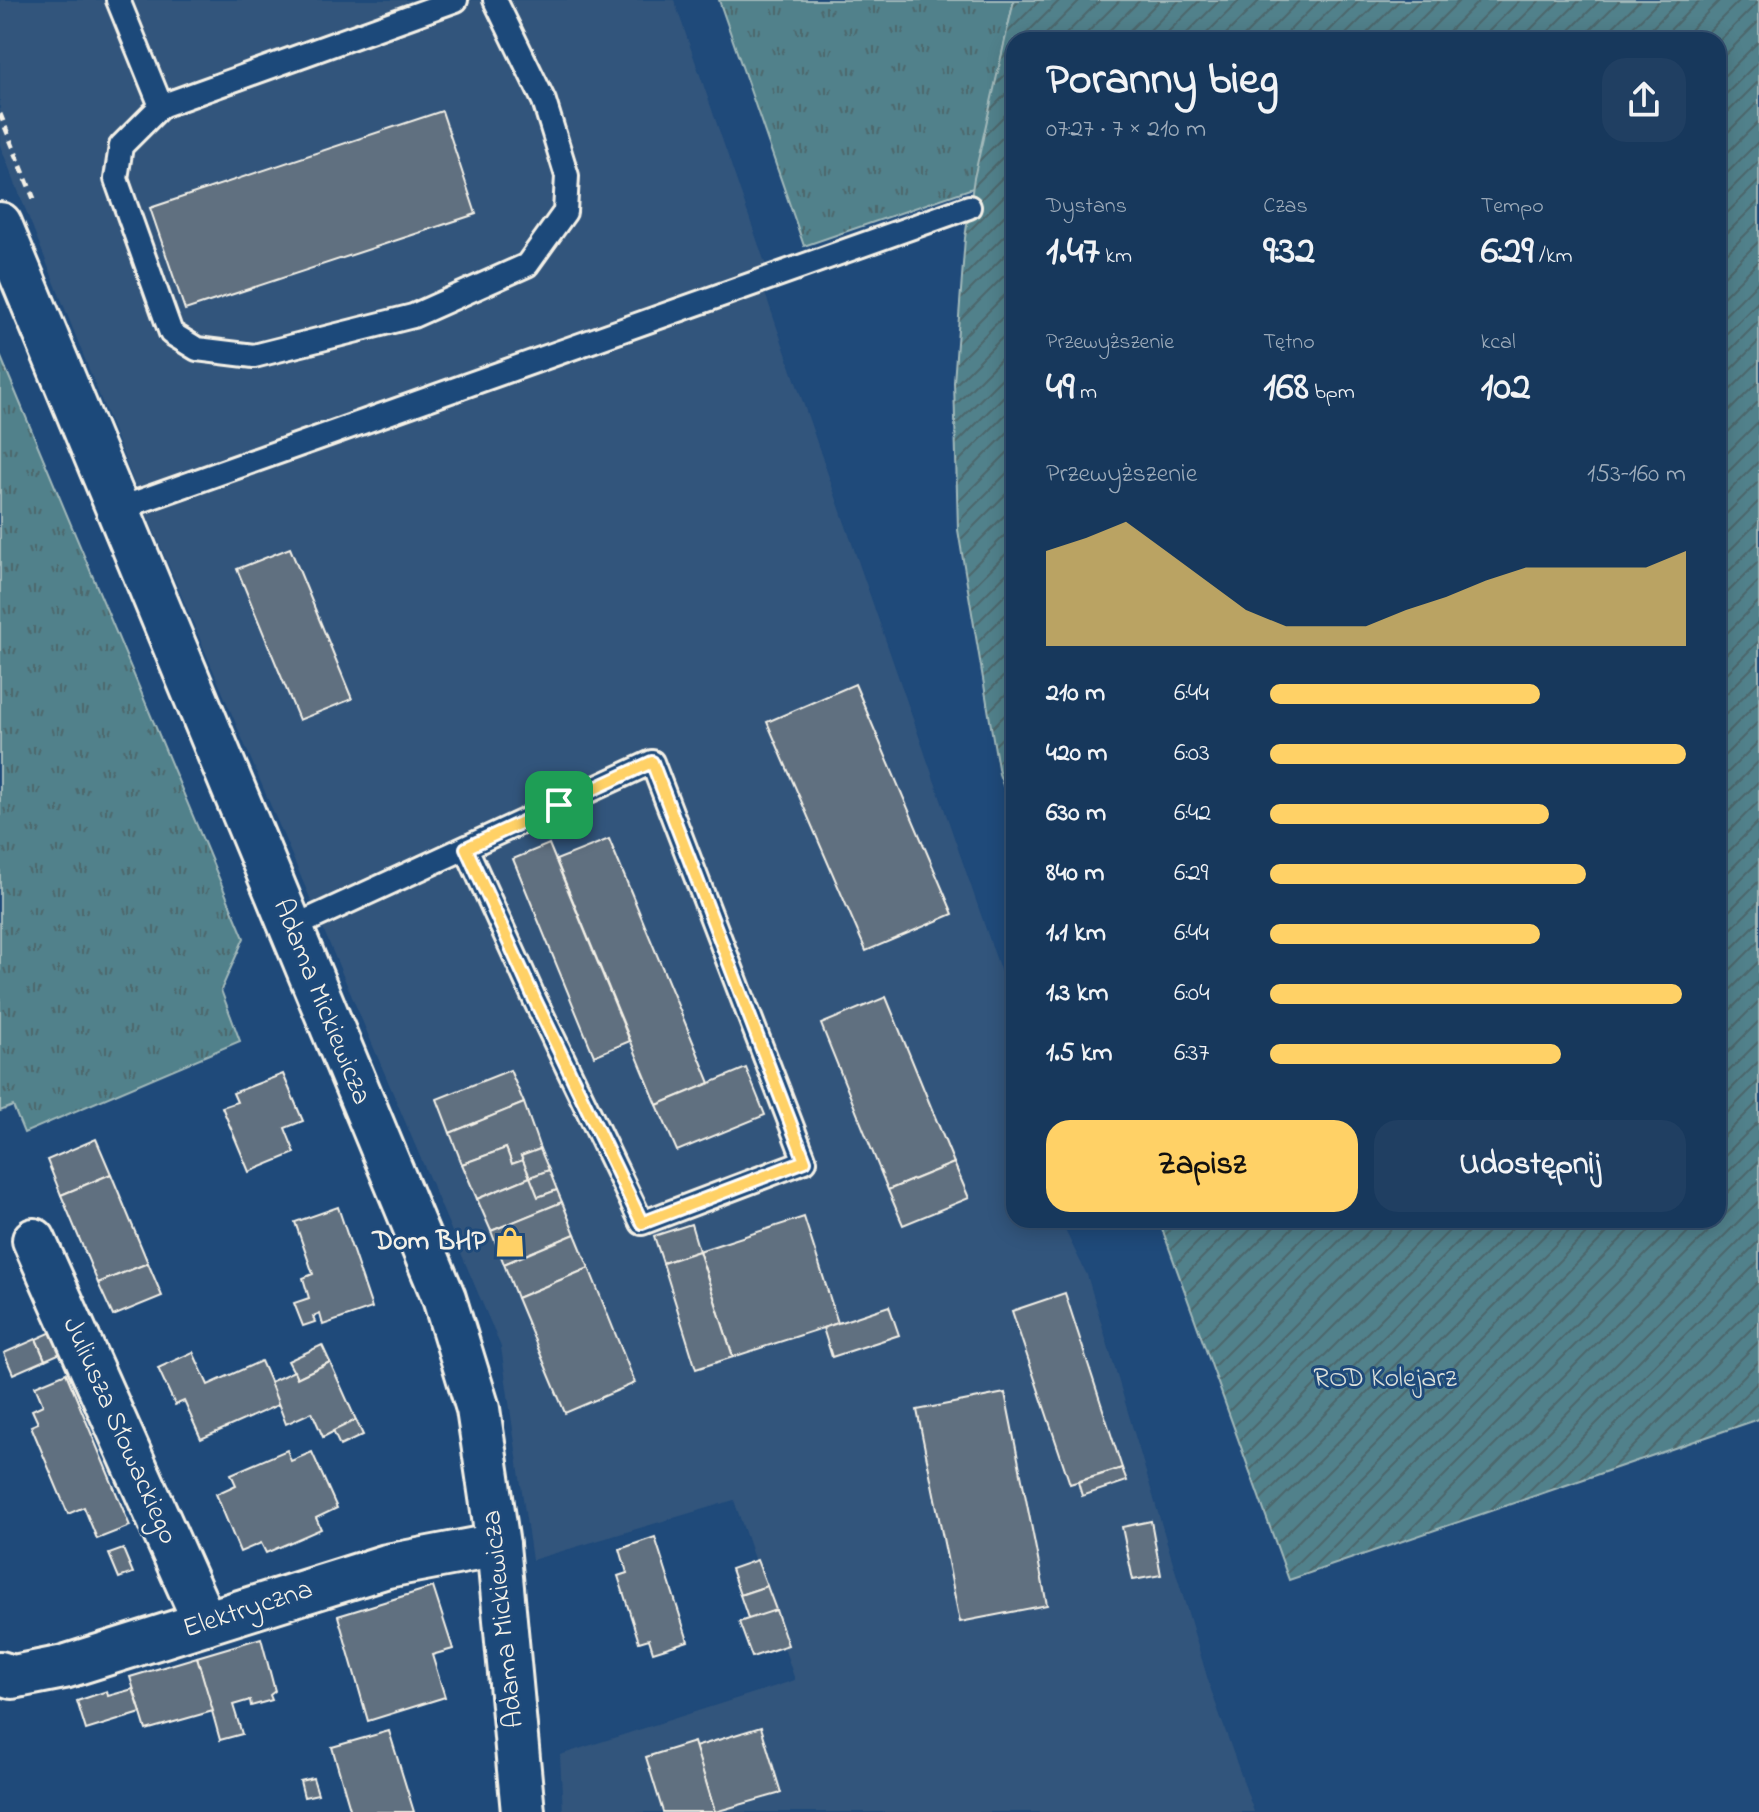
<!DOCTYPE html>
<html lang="pl">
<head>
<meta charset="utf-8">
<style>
  body { margin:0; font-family:"Indie Flower",sans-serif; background:#203f62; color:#f1f3f6; height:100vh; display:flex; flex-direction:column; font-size:30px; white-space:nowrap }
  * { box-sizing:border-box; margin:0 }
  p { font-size:26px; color:#9eacbb }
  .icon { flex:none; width:44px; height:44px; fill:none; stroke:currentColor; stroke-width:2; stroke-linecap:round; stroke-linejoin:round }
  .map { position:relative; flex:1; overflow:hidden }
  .side { position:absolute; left:1006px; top:32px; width:720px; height:1196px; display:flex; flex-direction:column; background:#17385c; border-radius:24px; box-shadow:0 4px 20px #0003,0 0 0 2px #365272 }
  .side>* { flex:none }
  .pin { position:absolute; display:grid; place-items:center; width:68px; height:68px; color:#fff; margin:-34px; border-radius:16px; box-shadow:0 4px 12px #0006 }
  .round { display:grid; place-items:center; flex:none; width:84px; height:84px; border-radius:24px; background:#203f62 }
  .headline { display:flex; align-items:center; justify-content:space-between; height:136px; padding:0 40px }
  h1 { font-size:44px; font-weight:700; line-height:60px }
  .stats { display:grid; grid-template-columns:repeat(3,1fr); gap:12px; height:136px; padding:8px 40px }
  .stats div { display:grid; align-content:center }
  .stats b { font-size:40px; font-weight:700 }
  .stats small { font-size:22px; font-weight:400 }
  .stats p { font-size:22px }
  .chart { height:224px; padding:16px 40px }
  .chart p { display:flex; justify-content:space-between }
  .chart svg { width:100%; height:144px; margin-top:8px; fill:#ffd166; opacity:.7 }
  .button { display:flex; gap:16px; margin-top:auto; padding:16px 40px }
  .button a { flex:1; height:92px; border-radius:24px; background:#ffd166; color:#111; font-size:32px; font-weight:700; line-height:92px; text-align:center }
  .button a+a { background:#203f62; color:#f1f3f6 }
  ul { padding:0 40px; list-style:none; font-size:26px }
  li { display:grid; grid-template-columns:128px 96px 1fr; align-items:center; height:60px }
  li i { height:20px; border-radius:10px; background:#ffd166 }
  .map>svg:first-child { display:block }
</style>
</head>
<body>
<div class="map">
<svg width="1759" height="1812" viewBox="0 0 1759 1812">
  <defs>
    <pattern id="grass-tufts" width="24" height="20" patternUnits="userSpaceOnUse" patternTransform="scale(2)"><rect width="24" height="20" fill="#51818b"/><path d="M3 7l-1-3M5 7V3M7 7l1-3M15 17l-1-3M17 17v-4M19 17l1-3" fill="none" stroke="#4d676c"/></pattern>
    <pattern id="garden-furrows" width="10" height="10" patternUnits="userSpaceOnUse" patternTransform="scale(2)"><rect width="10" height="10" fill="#51818b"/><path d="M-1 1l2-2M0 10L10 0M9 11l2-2" fill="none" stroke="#4d676c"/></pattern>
  </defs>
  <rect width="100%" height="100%" fill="#1f4a7a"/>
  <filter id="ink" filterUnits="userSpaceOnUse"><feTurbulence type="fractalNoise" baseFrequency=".0125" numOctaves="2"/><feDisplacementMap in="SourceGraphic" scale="16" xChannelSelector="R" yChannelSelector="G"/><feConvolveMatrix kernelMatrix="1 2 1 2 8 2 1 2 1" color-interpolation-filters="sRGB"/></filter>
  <g filter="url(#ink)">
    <!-- built -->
    <path fill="#32557c" d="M0,0H674L766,266L757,270L1014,1010V1080L1006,1083L1014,1104V1220H1060L1087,1275L1211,1690L1254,1812H563L560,1755L795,1680L734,1500L532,1560L501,1347L142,503L0,145Z"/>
    <!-- grass -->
    <g fill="url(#grass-tufts)" stroke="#a2b9ba" stroke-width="2">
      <path d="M719,0H1014L973,188L804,246Z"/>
      <path d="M0,355L244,938L221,990L240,1041L24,1133L13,1106L0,1111Z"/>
    </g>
    <!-- garden -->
    <path fill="url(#garden-furrows)" stroke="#a2b9ba" stroke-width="2" d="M1014,0H1759V1419L1289,1580L1159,1220H1718V40H1014V815L999,774L958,530L954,382L965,238L974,178Z"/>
    <!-- building -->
    <g fill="#607080" stroke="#f4f1e8" stroke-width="2">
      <path d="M442,111L476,214L185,310L150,208Z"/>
      <path d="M290,548L352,699L299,720L237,569Z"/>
      <path d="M855,684L953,914L866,951L767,722Z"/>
      <path d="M609,839L710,1083L657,1105L556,860Z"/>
      <path d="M549,844L630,1041L594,1056L513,859Z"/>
      <path d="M886,997L954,1163L888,1190L821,1024Z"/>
      <path d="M746,1068L765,1115L677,1151L657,1105Z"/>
      <path d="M510,1070L524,1103L450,1133L437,1099Z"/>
      <path d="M283,1074L303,1121L285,1128L295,1153L249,1172L222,1107L237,1102L233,1093Z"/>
      <path d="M524,1103L540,1149L521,1156L523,1160L512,1164L506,1148L462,1164L450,1133Z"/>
      <path d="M96,1139L111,1174L61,1195L47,1160Z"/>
      <path d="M506,1148L512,1164L523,1160L530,1177L477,1199L462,1164Z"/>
      <path d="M540,1149L549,1170L530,1177L521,1156Z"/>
      <path d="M954,1163L969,1198L903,1225L888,1190Z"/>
      <path d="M549,1170L557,1190L538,1197L530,1177Z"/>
      <path d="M111,1174L148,1263L98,1283L61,1195Z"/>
      <path d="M530,1177L538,1197L557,1190L562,1202L491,1231L477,1199Z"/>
      <path d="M562,1202L575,1234L504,1264L491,1231Z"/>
      <path d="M338,1207L372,1308L323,1325L320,1314L313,1317L315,1322L303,1326L294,1303L309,1298L303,1278L313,1274L295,1222Z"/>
      <path d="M804,1217L838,1323L733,1357L699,1251Z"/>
      <path d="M691,1224L699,1251L663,1263L654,1236Z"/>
      <path d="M575,1234L589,1268L517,1298L504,1264Z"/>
      <path d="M699,1251L733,1357L696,1369L663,1263Z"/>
      <path d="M148,1263L162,1296L113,1316L98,1283Z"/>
      <path d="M589,1268L635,1383L565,1413L517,1298Z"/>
      <path d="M1065,1293L1122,1468L1070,1484L1012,1311Z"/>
      <path d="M889,1306L899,1335L832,1357L823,1328Z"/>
      <path d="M54,1331L63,1352L45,1360L36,1339Z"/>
      <path d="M36,1339L45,1360L13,1374L4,1353Z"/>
      <path d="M322,1345L330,1362L297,1378L288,1361Z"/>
      <path d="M193,1352L208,1385L261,1361L280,1404L201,1439L184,1401L175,1405L158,1368Z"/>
      <path d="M330,1362L356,1420L323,1437L312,1412L286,1424L270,1382L294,1371L297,1378Z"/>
      <path d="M66,1373L130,1526L97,1539L84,1507L68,1514L31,1426L38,1423L32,1410L43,1405L35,1386Z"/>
      <path d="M1005,1393L1047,1605L960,1622L917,1410Z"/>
      <path d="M356,1420L363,1435L340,1446L333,1431Z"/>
      <path d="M287,1450L291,1461L312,1452L337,1508L316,1518L321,1529L266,1553L261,1543L240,1552L216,1494L236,1485L231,1474Z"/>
      <path d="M1122,1468L1127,1481L1082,1496L1078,1482Z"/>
      <path d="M1151,1521L1161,1575L1133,1580L1122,1527Z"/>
      <path d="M655,1537L688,1641L653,1652L649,1639L639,1642L618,1576L627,1573L620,1549Z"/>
      <path d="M123,1549L133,1573L119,1578L109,1554Z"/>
      <path d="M757,1560L767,1586L740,1595L731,1569Z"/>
      <path d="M767,1586L776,1610L749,1621L740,1595Z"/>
      <path d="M433,1587L453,1649L432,1655L445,1697L368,1721L338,1616Z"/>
      <path d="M776,1610L788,1645L752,1657L739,1622Z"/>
      <path d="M261,1638L275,1691L270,1695L272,1700L251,1706L250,1700L233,1705L242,1734L220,1740L197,1657Z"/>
      <path d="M197,1657L213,1711L146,1730L130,1677Z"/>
      <path d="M133,1689L141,1713L86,1730L77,1701L107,1691L108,1696Z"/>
      <path d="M761,1727L781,1793L715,1812L695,1747Z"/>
      <path d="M389,1731L414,1812H351L332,1747Z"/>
      <path d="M694,1742L715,1812H663L646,1757Z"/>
      <path d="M313,1778L318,1794L304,1797L300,1781Z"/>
    </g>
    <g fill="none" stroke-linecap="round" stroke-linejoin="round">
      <!-- lane casing -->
      <g stroke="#f4f1e8" stroke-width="28">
        <g id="lane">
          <path d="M118,0L161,106L121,146L116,179L171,333L197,349L254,356L413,316L527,265L565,212L567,176L544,101L495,0"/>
          <path d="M161,106L456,0"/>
          <path d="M118,509L969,207"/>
          <path d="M291,928L652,762L805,1161L642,1223L535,1000L466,848"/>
        </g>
      </g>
      <!-- street casing -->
      <g stroke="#f4f1e8" stroke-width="48">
        <g id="street">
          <path d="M0,224L444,1298L478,1409L498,1545L523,1812"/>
          <path d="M34,1240L205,1623"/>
          <path d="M0,1673L13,1677L64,1667L387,1566L498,1545"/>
        </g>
      </g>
      <!-- path -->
      <path stroke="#f4f1e8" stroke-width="5" stroke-dasharray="8 6" stroke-linecap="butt" d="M0,114L34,199"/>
      <!-- lane -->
      <use href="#lane" stroke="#1f4a7a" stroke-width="22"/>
      <!-- street -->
      <use href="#street" stroke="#1f4a7a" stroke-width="42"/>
    </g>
  </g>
  <g fill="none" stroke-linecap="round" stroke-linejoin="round" filter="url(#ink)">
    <!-- route casing -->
    <g stroke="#fff" stroke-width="16">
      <path id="route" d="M652,762L805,1161L642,1223L535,1000L466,848Z"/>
    </g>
    <!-- route -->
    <use href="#route" stroke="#ffd166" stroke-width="10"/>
  </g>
  <!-- icons -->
  <defs>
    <g id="shop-bare" transform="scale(2.4)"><path d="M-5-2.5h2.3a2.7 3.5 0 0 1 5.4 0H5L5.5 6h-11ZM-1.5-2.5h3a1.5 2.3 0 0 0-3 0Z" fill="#ffd166" stroke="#1f4a7a" stroke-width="2.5" paint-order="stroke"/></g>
  </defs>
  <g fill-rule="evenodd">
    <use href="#shop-bare" x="510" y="1242"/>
  </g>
  <g text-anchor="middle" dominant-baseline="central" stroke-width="6" stroke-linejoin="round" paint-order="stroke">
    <!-- street labels -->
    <g font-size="28" fill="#f4f1e8" stroke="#1f4a7a">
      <text transform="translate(321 1002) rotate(68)">Adama Mickiewicza</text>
      <text transform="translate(119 1431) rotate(66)">Juliusza Słowackiego</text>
      <text transform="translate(248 1610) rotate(-18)">Elektryczna</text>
      <text transform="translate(504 1619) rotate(-96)">Adama Mickiewicza</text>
    </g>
    <!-- poi labels -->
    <g font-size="28" font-weight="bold" fill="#f4f1e8" stroke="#1f4a7a" text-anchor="end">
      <text x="486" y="1242">Dom BHP</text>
    </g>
    <!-- park labels -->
    <g font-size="28" fill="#dce0da" stroke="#1f4a7a">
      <text x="1385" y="1379">ROD Kolejarz</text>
    </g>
  </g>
</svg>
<div class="pin" style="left:559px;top:805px;background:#1e9e55"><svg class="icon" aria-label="arrive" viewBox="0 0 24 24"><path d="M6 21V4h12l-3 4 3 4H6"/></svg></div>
<section class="side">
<div class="headline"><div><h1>Poranny bieg</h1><p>07:27 · 7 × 210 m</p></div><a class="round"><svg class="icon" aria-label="share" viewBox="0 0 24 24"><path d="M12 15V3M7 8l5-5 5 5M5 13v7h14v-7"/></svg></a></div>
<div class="stats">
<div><p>Dystans</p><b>1.47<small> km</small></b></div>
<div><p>Czas</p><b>9:32</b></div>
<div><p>Tempo</p><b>6:29<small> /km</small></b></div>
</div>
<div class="stats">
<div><p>Przewyższenie</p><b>49<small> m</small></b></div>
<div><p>Tętno</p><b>168<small> bpm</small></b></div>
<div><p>kcal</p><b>102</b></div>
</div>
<div class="chart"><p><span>Przewyższenie</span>153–160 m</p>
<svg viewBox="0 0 160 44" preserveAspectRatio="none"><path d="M0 44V15L10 11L20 6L30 15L40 24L50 33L60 38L70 38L80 38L90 33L100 29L110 24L120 20L130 20L140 20L150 20L160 15V44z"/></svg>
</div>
<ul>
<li><b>210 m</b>6:44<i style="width:65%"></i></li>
<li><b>420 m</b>6:03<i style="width:100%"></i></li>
<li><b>630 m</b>6:42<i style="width:67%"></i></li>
<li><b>840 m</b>6:29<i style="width:76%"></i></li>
<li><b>1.1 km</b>6:44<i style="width:65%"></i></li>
<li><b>1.3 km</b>6:04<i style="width:99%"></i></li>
<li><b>1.5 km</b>6:37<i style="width:70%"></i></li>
</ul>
<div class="button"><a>Zapisz</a><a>Udostępnij</a></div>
</section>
</div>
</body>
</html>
